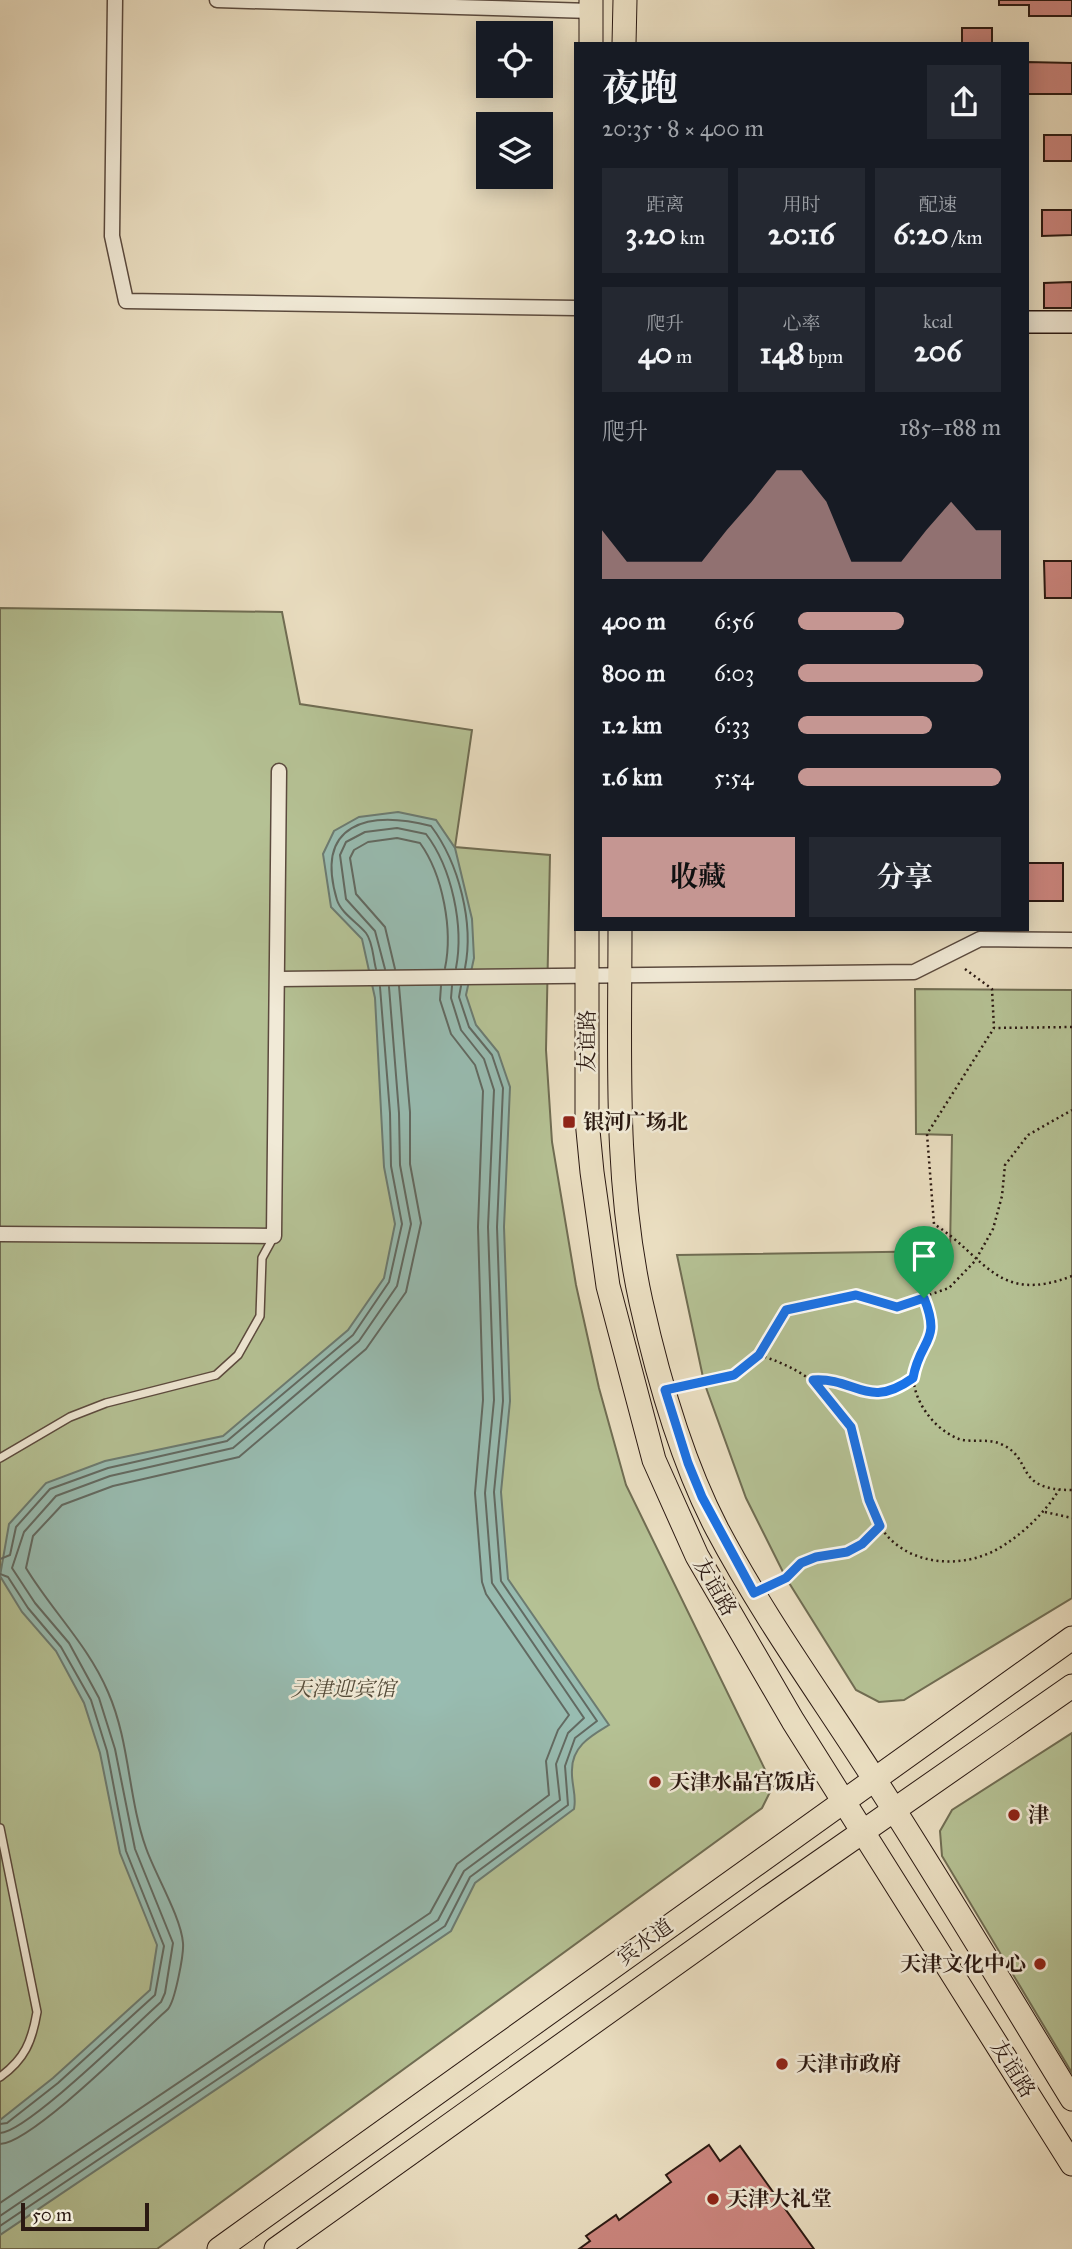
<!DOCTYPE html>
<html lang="zh">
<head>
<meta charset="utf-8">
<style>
  body { margin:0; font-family:"IM FELL Great Primer","Noto Serif SC",serif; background:#242831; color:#f1f3f6; height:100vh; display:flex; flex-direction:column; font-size:26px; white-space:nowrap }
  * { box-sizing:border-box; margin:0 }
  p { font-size:23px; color:#9ea1a6 }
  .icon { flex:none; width:38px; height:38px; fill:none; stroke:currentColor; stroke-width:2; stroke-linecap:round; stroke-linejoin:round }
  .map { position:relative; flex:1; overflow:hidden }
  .side { position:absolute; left:574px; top:42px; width:455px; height:889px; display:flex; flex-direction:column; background:#171b24; border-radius:0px; box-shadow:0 4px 18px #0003 }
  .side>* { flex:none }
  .fabs { position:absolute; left:476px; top:21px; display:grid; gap:14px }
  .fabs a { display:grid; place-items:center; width:77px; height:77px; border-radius:0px; background:#171b24; box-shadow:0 4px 18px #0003; font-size:35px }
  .scale { position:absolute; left:21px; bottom:18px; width:128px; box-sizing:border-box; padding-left:7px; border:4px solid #2b1912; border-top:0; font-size:19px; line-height:24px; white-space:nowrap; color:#2b1912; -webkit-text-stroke:5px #f1ead7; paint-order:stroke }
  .pin { position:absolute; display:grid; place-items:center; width:60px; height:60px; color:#fff; margin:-72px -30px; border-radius:50% 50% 50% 0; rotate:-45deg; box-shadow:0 0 7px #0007 }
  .pin .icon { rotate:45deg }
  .round { display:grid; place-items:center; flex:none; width:74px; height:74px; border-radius:0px; background:#242831 }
  .headline { display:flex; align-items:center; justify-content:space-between; height:119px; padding:0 28px }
  h1 { font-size:38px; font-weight:700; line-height:52px }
  .metrics { display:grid; grid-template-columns:repeat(3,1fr); gap:10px; height:119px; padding:7px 28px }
  .metrics div { display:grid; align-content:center; border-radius:0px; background:#242831; text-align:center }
  .metrics b { font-size:30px; font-weight:700 }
  .metrics small { font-size:19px; font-weight:400 }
  .metrics p { font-size:19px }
  .chart { height:196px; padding:14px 28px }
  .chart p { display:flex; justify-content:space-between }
  .chart svg { width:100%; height:126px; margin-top:7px; fill:#c59692; opacity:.7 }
  .cta { display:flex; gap:14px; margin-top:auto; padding:14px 28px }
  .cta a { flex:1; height:80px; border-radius:0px; background:#c59692; color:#111; font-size:28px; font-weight:700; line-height:80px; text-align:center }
  .cta a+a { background:#242831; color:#f1f3f6 }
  ul { padding:0 28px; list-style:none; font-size:23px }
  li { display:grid; grid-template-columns:112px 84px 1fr; align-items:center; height:52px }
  li i { height:18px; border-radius:9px; background:#c59692 }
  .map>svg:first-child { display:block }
</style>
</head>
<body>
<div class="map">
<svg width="1072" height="2249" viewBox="0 0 1072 2249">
  <rect width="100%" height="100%" fill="#eadec1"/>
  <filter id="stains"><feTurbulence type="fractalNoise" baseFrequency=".00286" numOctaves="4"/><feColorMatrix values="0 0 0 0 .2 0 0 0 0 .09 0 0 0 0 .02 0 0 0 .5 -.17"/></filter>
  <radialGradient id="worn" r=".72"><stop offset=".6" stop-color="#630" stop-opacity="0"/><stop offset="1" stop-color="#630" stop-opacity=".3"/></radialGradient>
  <!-- green -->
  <g fill="#b5c194" stroke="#706d53" stroke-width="2">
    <path d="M0,608L282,612L300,704L472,730L455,847L550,855L546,1050L552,1142L576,1285L599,1388L626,1485L773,1786L762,1808L157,2249H0Z"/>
    <path d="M915,989L1072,990V1598L904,1700L879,1702L856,1690L786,1578L746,1498L704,1382L677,1255L950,1251L952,1135L916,1134Z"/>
    <path d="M1072,1733V2073L942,1856L940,1831L952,1810Z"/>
  </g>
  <!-- water -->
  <path fill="#98bcb1" stroke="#6c7b71" stroke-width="2" d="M398,812L436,820L455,848L472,919L474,958L466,995L476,1025L498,1052L510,1087L504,1227L510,1401L501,1492L508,1579L609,1725C591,1736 572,1746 572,1770C571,1784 577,1795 574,1809L475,1883L451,1931L0,2235V2120L53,2078L150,1990L157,1945L120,1853L100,1753L84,1703L56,1651L22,1612L0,1576L9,1524L46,1483L105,1461L223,1436L348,1330L384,1278L395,1224L384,1167L375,998L362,939L331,907L323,854L334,831L359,817Z"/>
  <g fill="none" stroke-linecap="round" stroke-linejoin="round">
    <!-- shore -->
    <g stroke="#626a62" stroke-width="2">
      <path d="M376,969C373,958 373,942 366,933C358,923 341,913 337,900C314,823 368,810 431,826C459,863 474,923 465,968"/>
      <path d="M385,969L375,931L346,899L340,855L346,842L365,832L397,828L426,834C452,868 464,926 456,968"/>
      <path d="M395,969L385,927L356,894L350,858L354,850L368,842L397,838L420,843C443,875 453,930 445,968"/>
      <path d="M0,1559L10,1555L16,1527L50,1489L108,1468L227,1441L353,1335L389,1282L402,1224L391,1166L390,1113L380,987"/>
      <path d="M0,1574L8,1577L28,1608L61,1647L91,1700L107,1751L126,1851L164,1946L155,1995L58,2083L7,2123L0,2124"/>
      <path d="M0,2133C27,2132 135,2025 161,2002L165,1993L173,1943L135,1849L115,1749L99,1698L69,1643L35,1603L12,1568L24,1532L56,1496L110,1476L233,1448L359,1341L397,1286L411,1224L400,1165L399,1113L389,987"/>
      <path d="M0,2144C32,2143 139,2035 168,2009C175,2001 184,1954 183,1943C181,1917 155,1874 146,1848C128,1798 130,1742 108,1692C88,1645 52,1611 26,1568L33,1536L62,1505L113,1486L239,1457L366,1349L406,1292L421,1223L410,1164V1112L399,986"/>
      <path d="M0,2203L430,1913L457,1864L549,1795L546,1761L558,1730L569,1715L486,1594L482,1582L475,1493L483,1400L478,1227L483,1091L475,1065L451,1034L440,1000L441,986"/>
      <path d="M0,2216L438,1920L464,1871L560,1800L556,1764L568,1733L584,1718L492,1583L485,1493L494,1400L488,1227L494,1090L484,1059L461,1030L451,998L452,986"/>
      <path d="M0,2226L445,1926L470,1877L568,1805L565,1766L575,1738L597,1721L501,1581L494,1492L503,1401L497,1227L503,1088L492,1055L469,1027L459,997L461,986"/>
    </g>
  </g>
  <!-- building -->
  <g fill="#cb857e" stroke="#2b1912" stroke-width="2">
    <path d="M999,0H1072V16H1029V5H999Z"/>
    <rect x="962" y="28" width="30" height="16"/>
    <path d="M1027,62L1072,63V94H1027Z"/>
    <rect x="1044" y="135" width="28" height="26"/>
    <path d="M1042,210H1072V235L1042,236Z"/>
    <path d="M1072,282V308H1044V283Z"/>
    <path d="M1044,561H1072V598H1045Z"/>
    <rect x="1027" y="863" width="36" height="38"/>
    <path d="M709,2145L720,2161L740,2146L814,2249H579L590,2241L586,2236L616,2215L619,2220L671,2182L666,2175Z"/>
  </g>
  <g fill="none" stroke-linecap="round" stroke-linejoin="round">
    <!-- lane casing -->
    <g stroke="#5b4a3e" stroke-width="10">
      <g id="lane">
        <path d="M0,1458L70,1417L106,1403L216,1375L238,1355L260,1316L262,1258L274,1236"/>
        <path d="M0,1828L37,2012C32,2041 25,2059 0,2077"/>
      </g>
    </g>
    <!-- street casing -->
    <g stroke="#5b4a3e" stroke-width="17">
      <g id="street">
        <path d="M115,0L112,236L126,301L576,308"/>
        <path d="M217,0L591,11"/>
        <path d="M278,979L914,972L980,939L1072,940"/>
        <path d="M0,1234L274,1236L279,771"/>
      </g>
    </g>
    <!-- secondary casing -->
    <g stroke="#2b1912" stroke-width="24">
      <path id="secondary" d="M1027,322H1072"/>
    </g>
    <!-- primary casing -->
    <g stroke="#2b1912" stroke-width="25">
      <g id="primary">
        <path d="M591,44V0"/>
        <path d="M624,44L625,0"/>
        <path d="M587,929V1120L592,1172L608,1286L654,1460L697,1556L793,1721L1072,2164"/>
        <path d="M620,929C620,1055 614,1179 641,1302C658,1378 681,1460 717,1529C763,1616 822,1697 875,1780C943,1885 1007,1993 1072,2099"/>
        <path d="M219,2249L1072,1638"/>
        <path d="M276,2249L772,1895L1072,1686"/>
      </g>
    </g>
    <!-- path -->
    <g stroke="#2b1912" stroke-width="2.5" stroke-dasharray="2 3.5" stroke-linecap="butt">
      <path d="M965,969L992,989L994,1028"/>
      <path d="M1072,1027L994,1028L927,1134L934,1224C986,1257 997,1305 1072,1276"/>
      <path d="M924,1298C927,1305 933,1315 933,1323C933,1338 920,1348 915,1361C906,1391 930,1428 959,1439C972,1443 988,1438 1001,1444C1035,1459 1012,1490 1072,1490"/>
      <path d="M759,1355C814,1372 847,1403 860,1460C865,1482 868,1506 880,1526C903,1564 956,1570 994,1551C1020,1537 1044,1514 1059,1490"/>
      <path d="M813,1380C855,1377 868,1411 911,1379"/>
      <path d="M682,1386L734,1375L759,1355L786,1310L856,1295L897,1306L949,1288L975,1261L993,1229L1002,1196L1005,1165L1028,1135L1072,1110"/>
      <path d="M1045,1512L1072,1518"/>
      <path d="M772,1584C785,1578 793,1568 805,1562C819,1554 835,1557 849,1551C862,1546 870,1536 880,1526"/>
    </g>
    <!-- lane -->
    <use href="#lane" stroke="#f1ead7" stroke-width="7"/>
    <!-- street -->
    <use href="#street" stroke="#f1ead7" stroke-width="14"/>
    <!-- secondary -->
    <use href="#secondary" stroke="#f1ead7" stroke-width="21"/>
    <!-- primary -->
    <use href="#primary" stroke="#eadec1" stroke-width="23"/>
  </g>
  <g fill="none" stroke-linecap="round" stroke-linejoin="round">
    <!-- route casing -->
    <g stroke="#fff" stroke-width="14">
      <path id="route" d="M856,1295L897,1307L924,1298C942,1343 920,1338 913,1378C867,1411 856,1377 813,1380L851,1427L869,1500L880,1526L862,1544L847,1552L816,1557L801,1563L786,1578L754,1593L702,1497L688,1463L665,1390L734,1375L759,1355L786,1310Z"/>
    </g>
    <!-- route -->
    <use href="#route" stroke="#1a73e8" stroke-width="9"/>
  </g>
  <!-- markers -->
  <g fill="#8f2418" stroke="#f1ead7" stroke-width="2.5">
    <rect x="562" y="1115" width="14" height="14" rx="3.5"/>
    <circle cx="655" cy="1782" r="7"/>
    <circle cx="1014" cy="1815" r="7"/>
    <circle cx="1040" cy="1964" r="7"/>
    <circle cx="782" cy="2064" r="7"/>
    <circle cx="713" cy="2199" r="7"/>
  </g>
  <g text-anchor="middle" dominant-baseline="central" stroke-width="5" stroke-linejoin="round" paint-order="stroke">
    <!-- street labels -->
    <g font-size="21" fill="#2b1912" stroke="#f1ead7">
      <text transform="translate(587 1041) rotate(-90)">友谊路</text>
      <text transform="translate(715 1587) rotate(60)">友谊路</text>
      <text transform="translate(645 1942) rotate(-36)">宾水道</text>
      <text transform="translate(1013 2069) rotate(58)">友谊路</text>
    </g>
    <!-- poi labels -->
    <g font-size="21" font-weight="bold" fill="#2b1912" stroke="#f1ead7" text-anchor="start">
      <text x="583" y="1122">银河广场北</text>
      <text x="669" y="1782">天津水晶宫饭店</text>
      <text x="1028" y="1815">津</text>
      <text x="1026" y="1964" text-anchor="end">天津文化中心</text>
      <text x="796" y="2064">天津市政府</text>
      <text x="727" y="2199">天津大礼堂</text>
    </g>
    <!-- park labels -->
    <g font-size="21" font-style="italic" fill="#544b39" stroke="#f1ead7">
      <text x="343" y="1689">天津迎宾馆</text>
    </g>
  </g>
  <rect width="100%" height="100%" filter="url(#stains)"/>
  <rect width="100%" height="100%" fill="url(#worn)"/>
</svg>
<div class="fabs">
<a><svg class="icon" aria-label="locate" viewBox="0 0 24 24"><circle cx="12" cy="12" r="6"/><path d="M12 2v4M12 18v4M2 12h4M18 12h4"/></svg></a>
<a><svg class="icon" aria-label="layers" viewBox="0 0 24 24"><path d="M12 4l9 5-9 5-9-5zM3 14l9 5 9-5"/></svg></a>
</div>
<div class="scale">50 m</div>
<div class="pin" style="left:924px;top:1298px;background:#1e9e55"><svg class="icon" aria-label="arrive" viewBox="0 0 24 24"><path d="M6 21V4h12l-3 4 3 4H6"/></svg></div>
<section class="side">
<div class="headline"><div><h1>夜跑</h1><p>20:35 · 8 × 400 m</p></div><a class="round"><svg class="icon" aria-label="share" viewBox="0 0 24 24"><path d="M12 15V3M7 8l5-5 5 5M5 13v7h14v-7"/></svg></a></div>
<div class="metrics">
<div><p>距离</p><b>3.20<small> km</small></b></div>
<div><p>用时</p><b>20:16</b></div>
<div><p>配速</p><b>6:20<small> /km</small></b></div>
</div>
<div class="metrics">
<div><p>爬升</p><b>40<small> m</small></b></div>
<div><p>心率</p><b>148<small> bpm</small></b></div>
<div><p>kcal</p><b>206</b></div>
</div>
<div class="chart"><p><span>爬升</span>185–188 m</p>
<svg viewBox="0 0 160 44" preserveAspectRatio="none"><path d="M0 44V27L10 38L20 38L30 38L40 38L50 27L60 17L70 6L80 6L90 17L100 38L110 38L120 38L130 27L140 17L150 27L160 27V44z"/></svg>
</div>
<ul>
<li><b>400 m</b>6:56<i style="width:52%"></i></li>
<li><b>800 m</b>6:03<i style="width:91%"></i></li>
<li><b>1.2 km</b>6:33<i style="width:66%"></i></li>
<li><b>1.6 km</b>5:54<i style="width:100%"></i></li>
</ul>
<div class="cta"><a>收藏</a><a>分享</a></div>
</section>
</div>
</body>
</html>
